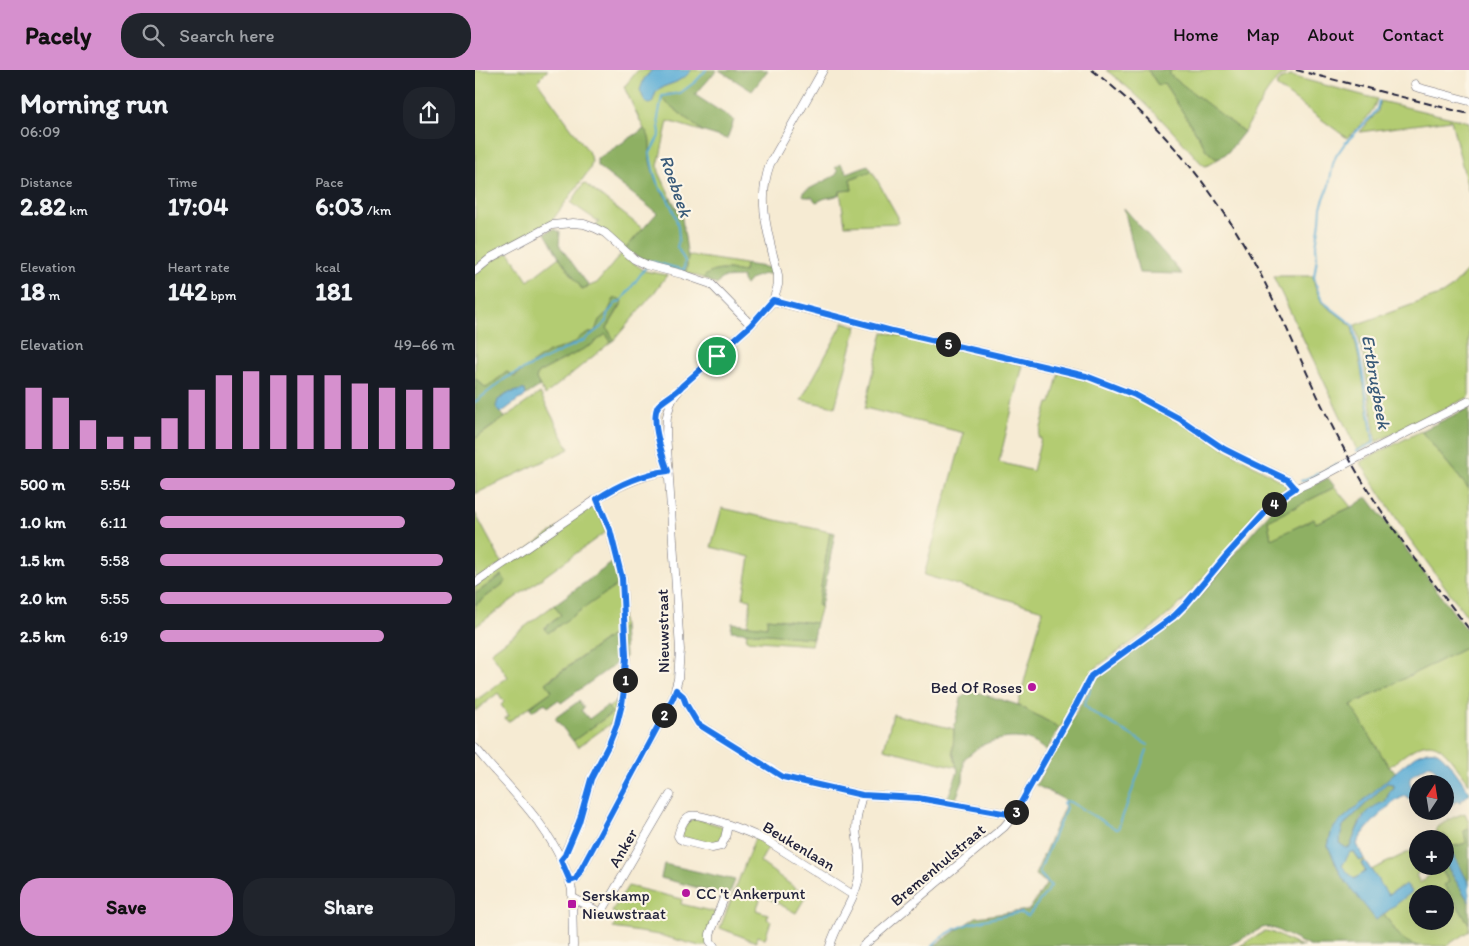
<!DOCTYPE html>
<html lang="en">
<head>
<meta charset="utf-8">
<style>
  body { margin:0; font-family:Itim,sans-serif; background:#20242c; color:#f1f3f6; height:100vh; display:flex; flex-direction:column; font-size:19px; white-space:nowrap }
  * { box-sizing:border-box; margin:0 }
  p { font-size:16px; color:#9ea1a6 }
  .icon { flex:none; width:28px; height:28px; fill:none; stroke:currentColor; stroke-width:2; stroke-linecap:round; stroke-linejoin:round }
  .map { position:relative; flex:1; overflow:hidden }
  .panel { display:flex; flex-direction:column; background:#171b24; width:475px }
  .panel>* { flex:none }
  .needle { width:32px; rotate:12deg }
  .tools { position:absolute; left:934px; top:705px; display:grid; gap:10px }
  .tools a { display:grid; place-items:center; width:45px; height:45px; border-radius:50%; background:#171b24; box-shadow:0 5px 20px #0002; font-size:25px }
  .pin { position:absolute; display:grid; place-items:center; width:42px; height:42px; color:#fff; margin:-21px; border:2px solid #fff; border-radius:50%; box-shadow:0 1px 5px #0007 }
  .km { position:absolute; width:25px; height:25px; margin:-12px; border-radius:50%; background:#222; color:#fff; font-size:14px; line-height:25px; text-align:center }
  .round { display:grid; place-items:center; flex:none; width:52px; height:52px; border-radius:20px; background:#20242c }
  .headline { display:flex; align-items:center; justify-content:space-between; height:85px; padding:0 20px }
  h1 { font-size:28px; font-weight:700; line-height:38px }
  .stats { display:grid; grid-template-columns:repeat(3,1fr); gap:8px; height:85px; padding:5px 20px }
  .stats div { display:grid; align-content:center }
  .stats b { font-size:25px; font-weight:700 }
  .stats small { font-size:14px; font-weight:400 }
  .stats p { font-size:14px }
  .chart { height:140px; padding:10px 20px }
  .chart p { display:flex; justify-content:space-between }
  .chart svg { width:100%; height:90px; margin-top:5px; stroke:#d690ce; stroke-width:6 }
  .cta { display:flex; gap:10px; margin-top:auto; padding:10px 20px }
  .cta a { flex:1; height:58px; border-radius:20px; background:#d690ce; color:#111; font-size:20px; font-weight:700; line-height:58px; text-align:center }
  .cta a+a { background:#20242c; color:#f1f3f6 }
  ul { padding:0 20px; list-style:none; font-size:16px }
  li { display:grid; grid-template-columns:80px 60px 1fr; align-items:center; height:38px }
  li i { height:12px; border-radius:6px; background:#d690ce }
  header { display:flex; align-items:center; gap:30px; box-sizing:border-box; height:70px; padding:0 25px; background:#d690ce; color:#111 }
  header strong { font-size:24px }
  nav { display:flex; gap:28px; margin-inline-start:auto; font-size:18px }
  .search { width:350px; height:45px; background:#20242c; display:flex; align-items:center; gap:12px; box-sizing:border-box; padding:0 18px; border-radius:20px; color:#9ea1a6; font-size:19px }
  main { display:flex; flex:1; min-height:0 }
  .map>svg:first-child { display:block }
</style>
</head>
<body>
<header>
<strong>Pacely</strong>
<div class="search"><svg class="icon" aria-label="search" viewBox="0 0 24 24"><circle cx="10" cy="10" r="6"/><path d="M15 15l6 6"/></svg>Search here</div>
<nav><a>Home</a><a>Map</a><a>About</a><a>Contact</a></nav>
</header>
<main>
<section class="panel">
<div class="headline"><div><h1>Morning run</h1><p>06:09</p></div><a class="round"><svg class="icon" aria-label="share" viewBox="0 0 24 24"><path d="M12 15V3M7 8l5-5 5 5M5 13v7h14v-7"/></svg></a></div>
<div class="stats">
<div><p>Distance</p><b>2.82<small> km</small></b></div>
<div><p>Time</p><b>17:04</b></div>
<div><p>Pace</p><b>6:03<small> /km</small></b></div>
</div>
<div class="stats">
<div><p>Elevation</p><b>18<small> m</small></b></div>
<div><p>Heart rate</p><b>142<small> bpm</small></b></div>
<div><p>kcal</p><b>181</b></div>
</div>
<div class="chart"><p><span>Elevation</span>49–66 m</p>
<svg viewBox="0 0 160 44" preserveAspectRatio="none"><path d="M5 44V14M15 44V19M25 44V30M35 44V38M45 44V38M55 44V29M65 44V15M75 44V8M85 44V6M95 44V8M105 44V8M115 44V8M125 44V12M135 44V14M145 44V15M155 44V14"/></svg>
</div>
<ul>
<li><b>500 m</b>5:54<i style="width:100%"></i></li>
<li><b>1.0 km</b>6:11<i style="width:83%"></i></li>
<li><b>1.5 km</b>5:58<i style="width:96%"></i></li>
<li><b>2.0 km</b>5:55<i style="width:99%"></i></li>
<li><b>2.5 km</b>6:19<i style="width:76%"></i></li>
</ul>
<div class="cta"><a>Save</a><a>Share</a></div>
</section>
<div class="map">
<svg width="994" height="876" viewBox="0 0 994 876">
  <rect width="100%" height="100%" fill="#fcf5e5"/>
  <filter id="ink" filterUnits="userSpaceOnUse"><feTurbulence type="fractalNoise" baseFrequency=".02" numOctaves="2"/><feDisplacementMap in="SourceGraphic" scale="10" xChannelSelector="R" yChannelSelector="G"/><feConvolveMatrix kernelMatrix="1 2 1 2 8 2 1 2 1" color-interpolation-filters="sRGB"/></filter>
  <filter id="wash" filterUnits="userSpaceOnUse"><feTurbulence type="fractalNoise" baseFrequency=".0096" numOctaves="4" result="noise"/><feDisplacementMap in="SourceGraphic" scale="20" xChannelSelector="R" yChannelSelector="G"/><feGaussianBlur stdDeviation="1.12" result="paint"/><feColorMatrix in="noise" values="0 0 0 0 0 0 0 0 0 0 0 0 0 0 0 0 0 1.4 0 .05"/><feComposite in="paint" operator="in"/></filter>
  <g filter="url(#wash)">
    <rect width="100%" height="100%" fill="#f6ebd3"/>
    <!-- green -->
    <g fill="#b3cc72" stroke="#6a7756" fill-rule="evenodd">
      <path d="M0,0H73L65,8L63,11L65,15L113,81L117,91L115,99L76,152L0,198Z"/>
      <path d="M163,0H177L169,9L177,33L181,22L185,18L201,12L211,6L217,0H231L220,12L205,23L192,24L188,30L226,60V61L193,51L183,96L184,102L196,128L194,130C186,125 176,100 175,90C174,80 177,67 169,59L149,17Z"/>
      <path d="M631,0H673L683,15L689,13L724,67L731,80L740,88H745L733,95L730,96L725,92C696,59 667,27 631,0Z"/>
      <path d="M695,0H801L812,3C792,13 781,44 769,62L694,5Z"/>
      <path d="M816,6L902,29C897,46 884,56 872,68L801,16L806,9Z"/>
      <path d="M905,31L994,52V123L976,50L885,62L903,41Z"/>
      <path d="M397,101L423,147V153L370,155L365,121L377,120L375,109Z"/>
      <path d="M109,113L168,159L150,179L121,156L124,152L96,133Z"/>
      <path d="M34,182L53,211L84,187L107,219L122,213L146,184L170,201L192,205L179,223L139,270L132,258L148,232L139,229L133,242L124,250L120,262L106,266L98,274L72,283L38,307L32,302L11,318L0,308V203L15,192Z"/>
      <path d="M213,185L270,194L269,202C255,200 238,197 228,208L211,203Z"/>
      <path d="M994,199V327L901,372L888,283L880,255L967,224L976,218Z"/>
      <path d="M798,206H838L840,217L847,233L871,251L877,257L886,299L898,372L882,380Z"/>
      <path d="M369,252L382,256L360,337L326,330Z"/>
      <path d="M408,262L548,295L524,392L558,401L566,368H563L573,333H576L584,302L615,311L653,325L697,348L811,414V420L790,439L760,470L707,532L681,555L623,596L618,602L585,658L543,635L568,540L449,505L489,363L390,338Z"/>
      <path d="M131,264L136,272L70,325L61,309L63,303L116,275Z"/>
      <path d="M65,323L94,379L0,424V369Z"/>
      <path d="M946,361L994,419V549L934,468L885,392Z"/>
      <path d="M860,417L876,437L841,453L838,449L796,470L793,451Z"/>
      <path d="M120,432L133,460L0,557V535L31,512L27,505L0,524V516Z"/>
      <path d="M247,438L355,462L343,536H346L341,553L293,548L292,557L273,555L276,529L268,528L275,487L236,477Z"/>
      <path d="M0,443L27,493L0,511Z"/>
      <path d="M144,514L148,557L71,612L77,621L33,652L30,648L34,646L26,635L29,632L23,623L0,641V631L33,607L16,582L79,535L86,545L69,558L73,562Z"/>
      <path d="M272,562L338,568L336,575L271,570Z"/>
      <path d="M994,576V714C963,671 960,659 914,697L875,635Z"/>
      <path d="M146,628L142,649L103,677L98,671L137,643L133,638Z"/>
      <path d="M418,644L479,659L478,682L482,697L409,679Z"/>
      <path d="M990,743L994,753V759L989,761L992,773L975,777L972,767L968,764L964,767L961,759C968,752 980,746 990,743Z"/>
      <path d="M219,748L246,756L248,759L246,771L241,776L208,767L207,764C210,757 212,752 219,748Z"/>
      <path d="M280,768L294,776L285,792L331,826L321,843L287,825L281,840L293,844L292,849L296,851L290,869L283,866L281,872L245,858Z"/>
      <path d="M942,778V796H953L941,805L945,813L965,797L974,813L970,815L994,854V861L971,876H943L934,874L925,867L909,844L937,821L931,814L913,825L896,800ZM942,824H970V851H942Z"/>
      <path d="M877,781L879,782L885,791L889,789L890,791L886,793L890,800V802L879,809L867,796L875,782Z"/>
      <path d="M153,816L207,829L206,834L240,842L233,873L230,876H225L184,865L138,858L145,846L137,842Z"/>
      <path d="M790,861C802,862 814,874 829,876H765Z"/>
    </g>
    <!-- forest -->
    <g fill="#8eb064" stroke="#586950">
      <path d="M231,0H242L220,25L259,50L252,69L226,61V60L188,30L187,26L206,22L220,12Z"/>
      <path d="M244,0H293L277,21Z"/>
      <path d="M673,0H695V5L769,62L753,82L745,88H740L731,80L724,67L689,13L683,15Z"/>
      <path d="M169,59C178,68 174,79 175,90C176,100 186,125 194,130L196,128L207,148L213,188L211,203L170,192L150,179L182,143L122,96V89Z"/>
      <path d="M366,94L372,103L393,95L397,101L375,109L377,120L365,121V124C360,127 357,127 351,128C347,129 345,131 341,132L337,127H331L328,125V122L361,105L363,101L360,98Z"/>
      <path d="M649,138L707,204L664,203Z"/>
      <path d="M79,159L85,162L84,175L114,216L107,219L84,187L70,163Z"/>
      <path d="M270,194L296,198V204C286,204 277,206 271,215L269,214L267,207L247,208L242,215L228,208C238,197 255,200 269,202Z"/>
      <path d="M142,228L148,231L132,258L139,270L136,272L131,264L116,275L63,303L61,309L65,316L51,325L50,320L34,323L23,330L26,343L30,347L0,369V308L11,318L32,302L39,307L72,283L98,274L106,266L120,261L124,250L133,242L139,229Z"/>
      <path d="M994,338V419L946,361Z"/>
      <path d="M853,408L860,417L793,451L796,469L839,449L841,453L879,436L892,427L994,563V576L876,635L914,697L921,702L862,754L857,760L853,776L864,801L901,850L909,844C919,858 925,872 943,876H834L800,859L792,857L787,858L753,876H459L501,847L554,840L572,813L560,805L592,731L561,715L618,612L641,592L680,566L708,543L799,438L814,427Z"/>
      <path d="M355,462L360,463L346,536H343Z"/>
      <path d="M141,490L146,511L144,514L73,563L69,559L86,545L79,535Z"/>
      <path d="M27,505L31,512L0,535V524Z"/>
      <path d="M292,548L341,553L338,568L256,561L257,553L292,557Z"/>
      <path d="M148,557L150,587L86,633L83,630L73,637L70,633L57,641L55,637L77,621L71,613Z"/>
      <path d="M498,621L543,635L585,658L571,681C567,678 563,674 558,672C542,664 515,669 501,679C497,682 493,686 489,689L488,711L480,731L472,730L483,701L478,682L479,659L486,628L491,624Z"/>
      <path d="M104,631L109,638L106,640L114,649L132,636L137,643L98,671L80,648Z"/>
      <path d="M912,713L919,714V718L915,721L910,732L886,748L875,777L871,778L864,773L868,756Z"/>
      <path d="M994,759V814L982,791L970,776V769H965L964,767L968,764L972,767L976,777L991,773L989,761Z"/>
      <path d="M970,793L994,832V854L969,815L974,812L965,797L970,796Z"/>
      <path d="M189,794L260,810L254,825L247,824L186,808Z"/>
    </g>
    <!-- water -->
    <g fill="#5badd6" stroke="#3e6888" fill-rule="evenodd">
      <path d="M177,0H217L211,6L201,12L185,18L181,22L177,33L173,34L170,32L165,20L169,9Z"/>
      <path d="M46,320H50L51,325L48,328L43,330L26,343L21,337L23,330L34,323Z"/>
      <path d="M952,681C954,681 958,680 960,681C970,684 988,713 994,721V724L985,732L982,731L971,738L970,733L980,724L957,696L954,695C932,708 930,705 942,730L938,733L932,726C920,726 886,762 882,774L889,789L885,791L879,782H875L867,796L879,809L890,802V800L886,793L890,791L913,825L931,814L937,822L901,850L867,807L853,776L857,760L862,754L925,698L940,686ZM912,713L919,714V718L915,721L910,732C888,738 883,757 875,777L871,778L864,773L868,756Z"/>
      <path d="M970,776L982,791L994,814V832L970,793Z"/>
    </g>
    <g fill="none" stroke-linecap="round" stroke-linejoin="round">
      <!-- stream -->
      <g stroke="#5badd6" stroke-width="2">
        <path d="M173,192L175,191L209,200L210,191L202,177C208,161 198,138 190,124C189,123 186,120 185,118C180,110 176,92 175,83L185,64L183,48L187,26L205,23L220,12L231,0"/>
        <path d="M0,332L31,308L109,270L126,257L132,251V244L140,234L147,230L171,197"/>
        <path d="M882,381L899,373L886,292L878,255L847,231L843,221L839,207L842,188L841,176L845,152L846,137L854,115L858,94L861,86L870,73L897,46L902,39L904,31"/>
        <path d="M826,411L849,401L862,394"/>
        <path d="M705,545L716,535"/>
        <path d="M679,565L699,550"/>
        <path d="M616,617L609,635L617,642L673,675"/>
        <path d="M457,876C479,852 512,850 542,843H546L553,846L576,816L565,804L564,802L590,740L591,737L588,733L590,731L595,732L641,759H643L672,680"/>
      </g>
    </g>
  </g>
  <g filter="url(#ink)">
    <g fill="none" stroke-linecap="round" stroke-linejoin="round">
      <!-- minor casing -->
      <g stroke="#6c6870" stroke-width="9">
        <g id="minor">
          <path d="M940,14L941,17L994,31"/>
          <path d="M0,201L17,187L77,155L98,153L109,154L120,158L130,163L159,189L171,195L207,204L236,214L276,255"/>
          <path d="M298,231L417,261L611,306L660,325L705,349L749,379L773,391L813,410L820,418"/>
          <path d="M0,513L128,425C148,414 170,404 193,401C188,388 175,348 184,336C187,331 195,327 199,324"/>
          <path d="M201,620L208,626L211,634L223,654L308,707L387,725L443,728L539,745"/>
          <path d="M0,678C7,685 13,694 20,701C52,736 86,773 97,820L98,876"/>
          <path d="M253,755L250,768L246,776L237,778L209,771L205,769L203,766C204,760 209,748 215,746C224,741 280,765 291,770L378,825"/>
          <path d="M86,790L89,785L104,752L116,709L134,674L142,654L149,620L151,586L147,508L135,461L121,429"/>
          <path d="M95,811L101,809L198,628L203,609L205,580L191,362L192,346L195,335L198,328L207,316L276,255L298,231L303,215V205C294,167 281,132 295,94L348,0"/>
          <path d="M98,828L126,843L195,725"/>
          <path d="M239,876L235,871V864L249,828"/>
          <path d="M355,876C362,851 382,829 385,801C386,787 382,773 381,759C381,748 384,736 387,725"/>
          <path d="M388,876L460,814L529,757L539,745L601,635L616,606L699,546C737,510 765,464 804,429C818,417 832,415 848,406C896,380 945,356 994,331"/>
        </g>
      </g>
      <!-- minor -->
      <use href="#minor" stroke="#fff" stroke-width="8"/>
      <!-- rail -->
      <g stroke="#22223b" stroke-width="2" stroke-dasharray="8 4" stroke-linecap="butt">
        <path d="M617,0C684,52 738,117 779,192C812,253 836,318 869,379C904,444 949,501 994,559"/>
        <path d="M821,0L994,44"/>
      </g>
    </g>
  </g>
  <g fill="none" stroke-linecap="round" stroke-linejoin="round" filter="url(#ink)">
    <!-- route casing -->
    <g stroke="#fff" stroke-width="10">
      <path id="route" d="M298,230L417,261L611,306L660,325L705,349L749,379L773,391L813,410L820,418L804,429L789,444L751,486L711,534L699,546L616,606L601,635L539,745L443,728L387,725L308,707L223,654L211,634L208,626L201,620L198,628L101,809L95,811L86,790L90,785L104,752L116,709L134,674L142,654L147,634L149,620L151,586L147,508L135,460L122,429C143,415 167,404 193,401C188,387 175,349 183,336C187,330 201,324 207,316L276,255Z"/>
    </g>
    <!-- route -->
    <use href="#route" stroke="#1a73e8" stroke-width="6"/>
  </g>
  <!-- markers -->
  <g fill="#b5179e" stroke="#fcf5e5" stroke-width="2">
    <circle cx="557" cy="617" r="5"/>
    <circle cx="211" cy="823" r="5"/>
    <rect x="92" y="829" width="10" height="10" rx="2.5"/>
  </g>
  <g text-anchor="middle" dominant-baseline="central" stroke-width="4.5" stroke-linejoin="round" paint-order="stroke">
    <!-- street labels -->
    <g font-size="16" fill="#22223b" stroke="#fcf5e5">
      <text transform="translate(188 561) rotate(-91)">Nieuwstraat</text>
      <text transform="translate(324 776) rotate(31)">Beukenlaan</text>
      <text transform="translate(148 778) rotate(-60)">Anker</text>
      <text transform="translate(463 795) rotate(-40)">Bremenhulstraat</text>
    </g>
    <!-- poi labels -->
    <g font-size="16" fill="#22223b" stroke="#fcf5e5" text-anchor="start">
      <text x="547" y="617" text-anchor="end">Bed Of Roses</text>
      <text x="221" y="823">CC 't Ankerpunt</text>
      <text x="107" y="825">Serskamp<tspan x="107" dy="18">Nieuwstraat</tspan></text>
    </g>
    <!-- water labels -->
    <g font-size="18" font-style="italic" fill="#395a79" stroke="#fcf5e5">
      <text transform="translate(201 116) rotate(71)">Roebeek</text>
      <text transform="translate(901 312) rotate(80)">Ertbrugbeek</text>
    </g>
  </g>
</svg>
<div class="tools">
<a><svg class="needle" viewBox="-14 -14 28 28"><path d="M0-13l5 13h-10z" fill="#e53935"/><path d="M0 13l5-13h-10z" fill="#9ea1a6"/></svg></a>
<a>+</a>
<a>−</a>
</div>
<div class="pin" style="left:242px;top:286px;background:#1e9e55"><svg class="icon" aria-label="arrive" viewBox="0 0 24 24"><path d="M6 21V4h12l-3 4 3 4H6"/></svg></div>
<b class="km" style="left:150px;top:610px">1</b>
<b class="km" style="left:189px;top:645px">2</b>
<b class="km" style="left:541px;top:742px">3</b>
<b class="km" style="left:799px;top:434px">4</b>
<b class="km" style="left:473px;top:274px">5</b>
</div>
</main>
</body>
</html>
